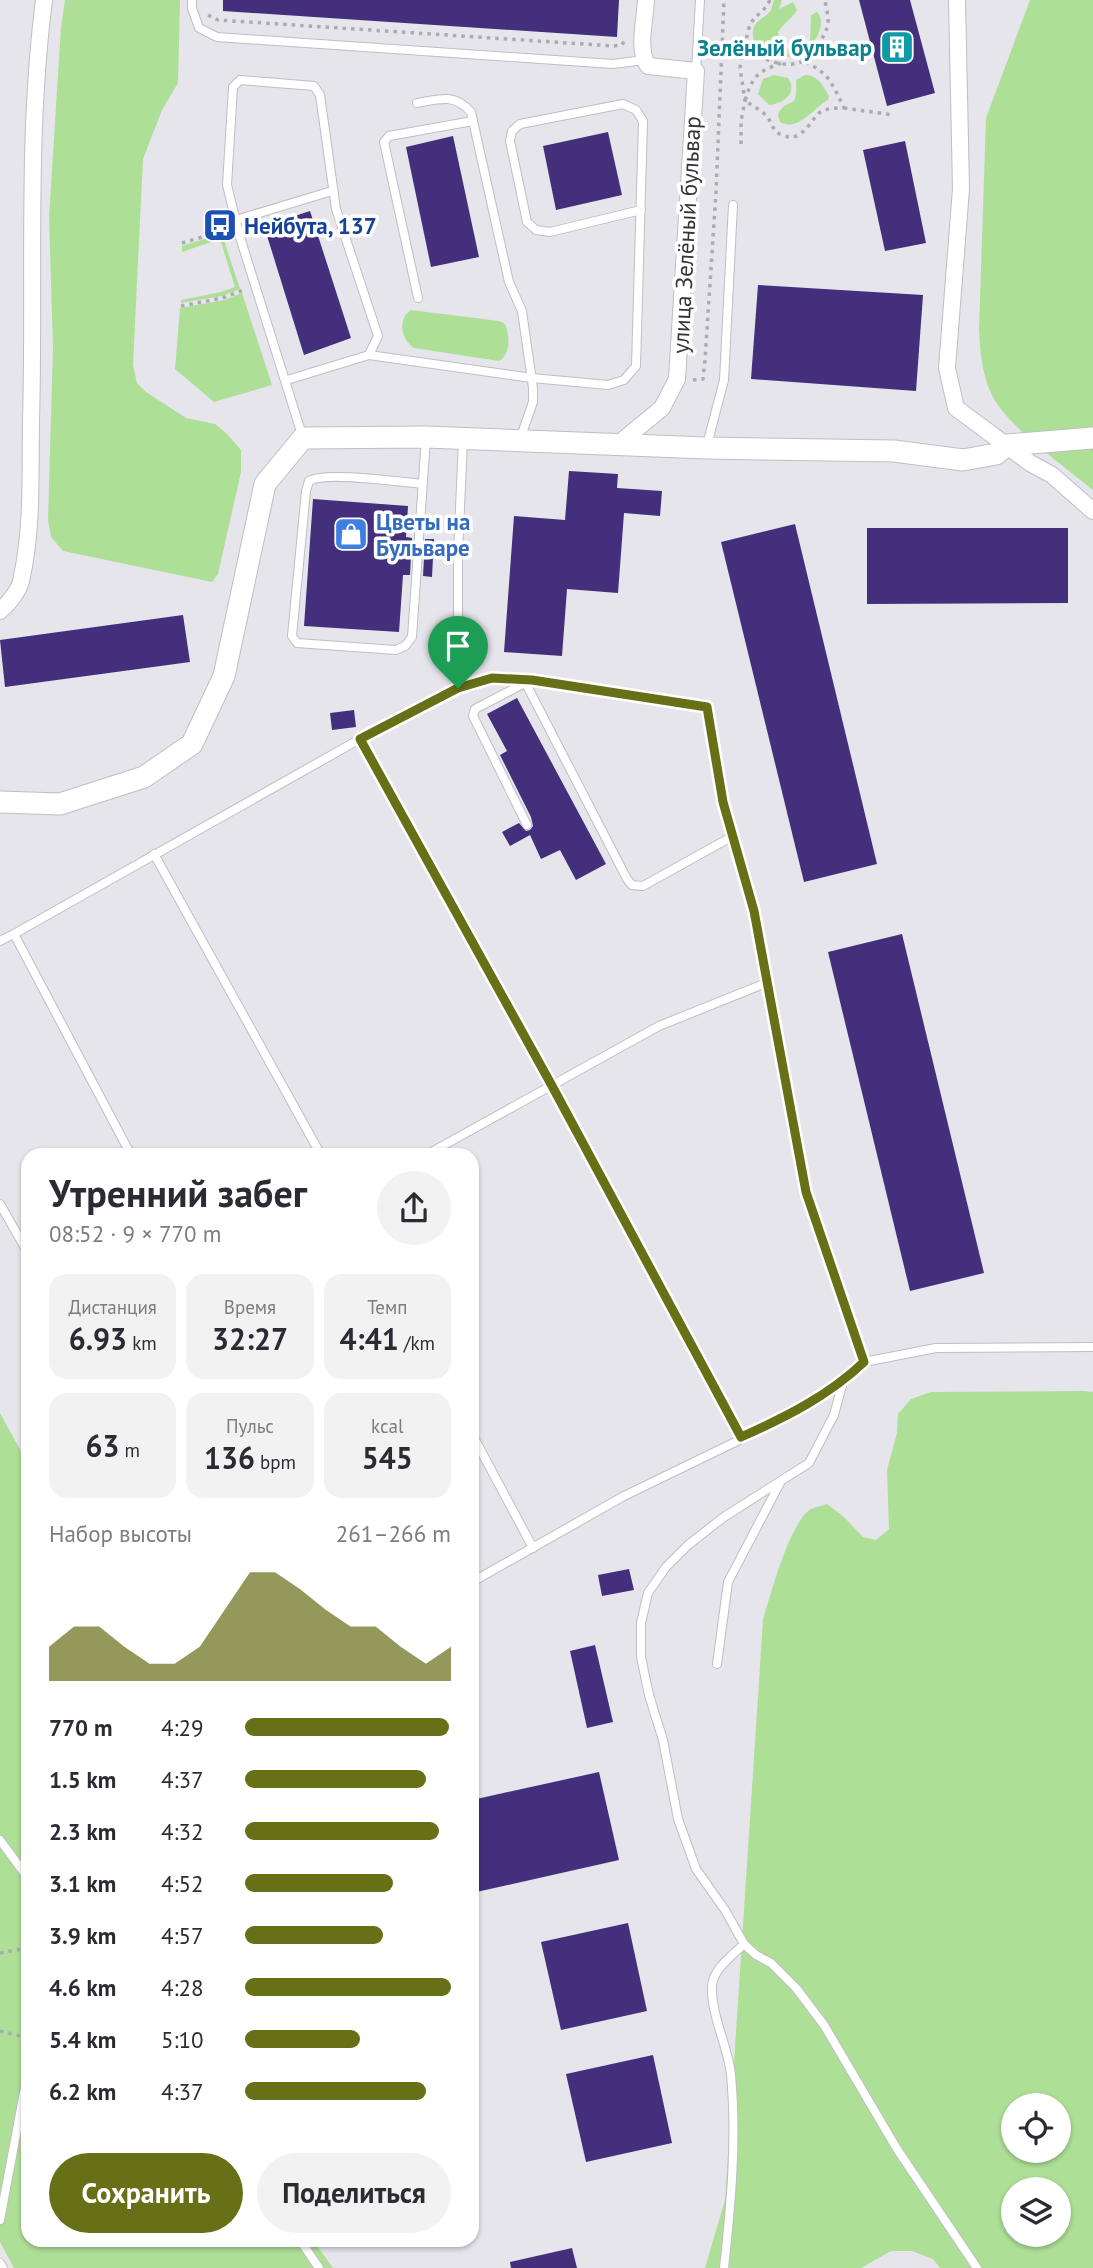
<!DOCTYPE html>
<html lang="ru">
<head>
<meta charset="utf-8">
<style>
  body { margin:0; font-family:"PT Sans",sans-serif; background:#f2f2f3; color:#2b2b33; height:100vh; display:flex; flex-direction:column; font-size:26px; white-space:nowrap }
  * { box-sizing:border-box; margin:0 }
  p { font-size:23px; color:#7c7c81 }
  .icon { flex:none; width:38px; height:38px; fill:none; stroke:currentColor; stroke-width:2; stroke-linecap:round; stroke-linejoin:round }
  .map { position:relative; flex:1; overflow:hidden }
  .sheet { position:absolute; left:21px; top:1148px; width:458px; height:1099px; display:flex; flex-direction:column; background:#fff; border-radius:21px; box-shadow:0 2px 5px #0004 }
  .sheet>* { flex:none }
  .tools { position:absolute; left:1001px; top:2093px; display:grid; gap:14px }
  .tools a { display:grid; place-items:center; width:70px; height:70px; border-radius:50%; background:#fff; box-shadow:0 2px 5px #0004; font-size:35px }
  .pin { position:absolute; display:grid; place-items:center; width:60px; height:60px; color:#fff; margin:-72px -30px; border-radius:50% 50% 50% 0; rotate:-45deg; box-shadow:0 0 7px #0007 }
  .pin .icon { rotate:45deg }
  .round { display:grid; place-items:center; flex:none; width:74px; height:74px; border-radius:37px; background:#f2f2f3 }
  .head { display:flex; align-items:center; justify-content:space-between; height:119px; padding:0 28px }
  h1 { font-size:38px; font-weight:700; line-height:52px }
  .stats { display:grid; grid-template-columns:repeat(3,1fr); gap:10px; height:119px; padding:7px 28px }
  .stats div { display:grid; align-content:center; border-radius:18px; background:#f2f2f3; text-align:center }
  .stats b { font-size:30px; font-weight:700 }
  .stats small { font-size:19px; font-weight:400 }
  .stats p { font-size:19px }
  .chart { height:196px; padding:14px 28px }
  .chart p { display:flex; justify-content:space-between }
  .chart svg { width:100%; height:126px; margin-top:7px; fill:#676f17; opacity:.7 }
  .primary-button { display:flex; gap:14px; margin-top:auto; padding:14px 28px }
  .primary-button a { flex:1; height:80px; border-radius:42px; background:#676f17; color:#fff; font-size:28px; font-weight:700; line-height:80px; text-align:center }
  .primary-button a+a { background:#f2f2f3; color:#2b2b33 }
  ul { padding:0 28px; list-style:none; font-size:23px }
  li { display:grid; grid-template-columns:112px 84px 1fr; align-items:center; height:52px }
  li i { height:18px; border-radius:9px; background:#676f17 }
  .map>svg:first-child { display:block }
</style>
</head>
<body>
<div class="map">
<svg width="1093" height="2268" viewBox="0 0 1093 2268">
  <rect width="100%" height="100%" fill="#e6e5ec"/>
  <!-- green -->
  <g fill="#aedf97" fill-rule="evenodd">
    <path d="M65,0H180L178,83L162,110L143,159L133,365L137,383L146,392L186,418L215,424L226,433L241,450V472L218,574L212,582L63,551L51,537L48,520L53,347L49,217L61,27Z"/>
    <path d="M774,0H782L779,9L793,2L797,10C792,19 784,23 778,32L782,48C794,50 801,46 810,40L811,15L817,12C822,18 822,24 819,32C806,68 750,64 753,31C754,20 766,18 771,10C772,7 773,3 774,0Z"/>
    <path d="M1030,0H1093V490C1065,467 1005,425 991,393C982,373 980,351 979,329L986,118Z"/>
    <path d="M774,75L788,78C798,93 784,103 769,105L758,94L763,79Z"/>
    <path d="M805,75C818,75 823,86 829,96L828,100C813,108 799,132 780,122L778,115C788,94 798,114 796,80Z"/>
    <path d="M220,234L223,237L240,289L222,296L181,303V300L221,292L235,287L220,239L182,252V246Z"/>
    <path d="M242,293L272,385L214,402L175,369L180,308L224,300Z"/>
    <path d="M411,310L499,321L505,324C510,336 511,354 499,361L414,348C401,339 397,320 411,310Z"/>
    <path d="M1084,1391L1093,1392V2268H940L933,2259L912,2251H891L861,2268H705L725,2200L763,1620C770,1596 790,1521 811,1509C815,1507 822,1506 827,1504L844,1517L863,1537L876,1540L889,1529L887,1470L897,1433L898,1414L911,1399L931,1392ZM1013,2105H1059V2151H1013ZM1013,2189H1059V2235H1013Z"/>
    <path d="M0,1413L28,1464V2240H313L333,2268H14L0,2242Z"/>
  </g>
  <!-- building -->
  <g fill="#432f7b">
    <path d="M223,0H619L617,37L223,11Z"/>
    <path d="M859,0H910L935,93L887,106Z"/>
    <path d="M608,132L622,195L556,210L543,146Z"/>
    <path d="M453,136L479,257L431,267L406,147Z"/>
    <path d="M905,141L926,243L885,251L863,150Z"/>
    <path d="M310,211L351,338L304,355L264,226Z"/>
    <path d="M758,285L923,295L916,391L751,379Z"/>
    <path d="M569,471L618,474L617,488L662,491L660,516L624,513L618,593L567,589L562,656L504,652L514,516L565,520Z"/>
    <path d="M313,499L408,506L406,537L412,538L410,575H403L399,632L304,626Z"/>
    <path d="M795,524L877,864L804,882L721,542Z"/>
    <path d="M867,528H1068V603L867,604Z"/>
    <path d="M425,539H434L432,577L423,576Z"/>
    <path d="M183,615L190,662L5,687L0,640Z"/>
    <path d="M517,698L606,864L576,880L560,850L541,859L530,835L510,846L502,832L519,823L526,831L530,830L533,826L531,817L500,755L507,751L487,714Z"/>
    <path d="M354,710L356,727L332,730L330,713Z"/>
    <path d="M902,934L984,1273L910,1291L828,952Z"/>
    <path d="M629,1569L634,1590L602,1596L598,1575Z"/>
    <path d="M595,1645L613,1722L587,1728L570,1651Z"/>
    <path d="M599,1772L619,1860L472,1893V1800Z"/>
    <path d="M628,1923L647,2011L561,2030L541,1942Z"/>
    <path d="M653,2055L672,2143L586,2162L566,2074Z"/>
    <path d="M572,2248L577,2268H511L510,2262Z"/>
  </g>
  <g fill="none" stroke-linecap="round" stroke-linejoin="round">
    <!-- service casing -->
    <g stroke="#bfbec4" stroke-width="10">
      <g id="service">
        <path d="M192,0V8L199,28L217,37L613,64L644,60"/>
        <path d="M696,71L700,0"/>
        <path d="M417,103C440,99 454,93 471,112L509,282L522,311L533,388V402L520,439"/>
        <path d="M236,220L332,191"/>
        <path d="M418,298L384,142L389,136L473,121"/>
        <path d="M369,355L532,378L608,385L624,380L636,366L643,121L636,110L623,104L520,124L512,131L510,141L527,222L536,230L550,232L641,210"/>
        <path d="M287,380L369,355L378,336L336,209L320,95L314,86L240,80L233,87L227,185L239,234L303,438"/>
        <path d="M707,445L724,380L733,205"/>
        <path d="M422,484C400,482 325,471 309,481L306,491L292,636L297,643L396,650L405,646L412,637L426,438"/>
        <path d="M523,678L627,879L632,885L643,886L733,836"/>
        <path d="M525,683L475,709L473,716L527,825"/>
        <path d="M458,688L492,678H523L707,707L723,801L754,911L806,1192L864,1362"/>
        <path d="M360,739L551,1084L741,1437"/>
        <path d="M154,854L321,1155"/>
        <path d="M0,941L14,934"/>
        <path d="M131,1155L14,934L360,739L458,688V552L463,441"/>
        <path d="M426,1155L659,1026L766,983"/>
        <path d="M0,1204L28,1253"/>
        <path d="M472,1434L533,1548"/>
        <path d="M472,1582L624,1496L787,1417L843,1382L864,1362L936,1348L1093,1347"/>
        <path d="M717,1664L728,1582L780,1483"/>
        <path d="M0,1840L28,1878"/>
        <path d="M744,1944L756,1955L771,1963L796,1988L824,2025L897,2149L977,2268"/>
        <path d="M0,2220L28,2071"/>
        <path d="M300,2240L319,2268"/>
        <path d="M0,2263L3,2268"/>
        <path d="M724,2268C731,2204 737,2140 731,2075C728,2046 711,2016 712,1986C713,1969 733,1955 744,1944L725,1910L696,1869L678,1819L663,1740L649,1695L641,1657V1623L648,1593L666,1567L688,1545L724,1517L809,1463L834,1415L843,1382"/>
      </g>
    </g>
    <!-- minor casing -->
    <g stroke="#bfbec4" stroke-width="18">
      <g id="minor">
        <path d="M957,0L961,189L947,368L956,408L1030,463L1052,475L1093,511"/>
        <path d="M617,445L662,408L677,379L696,71L648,66C637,50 645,21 646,0"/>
        <path d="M0,611C8,604 19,591 21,581C33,529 30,474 31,421C35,281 26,140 44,0"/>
      </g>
    </g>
    <!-- secondary casing -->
    <g stroke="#bfbec4" stroke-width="23">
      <path id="secondary" d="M0,802L60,804L144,777L192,744L224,676L265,484L303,438L426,437L706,448L894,451L963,460L996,454L1007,445L1093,438"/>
    </g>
    <!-- path -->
    <g stroke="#acabb1" stroke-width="3.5" stroke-dasharray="3.5 5" stroke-linecap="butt">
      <path d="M770,0C760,20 750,11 746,42C756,59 786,71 805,60C813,56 824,36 827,28C830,19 826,9 825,0"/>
      <path d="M208,15L218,20L614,46L622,45L625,40"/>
      <path d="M781,63C757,72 752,77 745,101C753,106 763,111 768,118C773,125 773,132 782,135C800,143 808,125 818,114C824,108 835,108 844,108C832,83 828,71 802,61"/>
      <path d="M844,108L893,115"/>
      <path d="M741,144V121L745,101L740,68L741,58L748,46"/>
      <path d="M182,243L220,232L226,235"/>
      <path d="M181,306L222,298L244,290"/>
      <path d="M693,380L703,379L705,360L716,192L724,0"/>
      <path d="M0,1953L28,1948"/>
      <path d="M0,2031L28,2038"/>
    </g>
    <!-- service -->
    <use href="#service" stroke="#fff" stroke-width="8"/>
    <!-- minor -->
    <use href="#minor" stroke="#fff" stroke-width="16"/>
    <!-- secondary -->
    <use href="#secondary" stroke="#fff" stroke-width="21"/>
  </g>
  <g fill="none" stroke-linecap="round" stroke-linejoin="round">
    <!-- route casing -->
    <g stroke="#fff" stroke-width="14">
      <path id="route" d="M492,678L532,680L707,707L723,802L754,911L806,1192L864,1362C828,1396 786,1417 741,1437L551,1084L360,739L458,688Z"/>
    </g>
    <!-- route -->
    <use href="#route" stroke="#676f17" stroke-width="9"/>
  </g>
  <!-- icons -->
  <defs>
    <g id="building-square" transform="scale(1.75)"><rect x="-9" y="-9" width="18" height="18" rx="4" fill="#0f9aa8" stroke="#fff"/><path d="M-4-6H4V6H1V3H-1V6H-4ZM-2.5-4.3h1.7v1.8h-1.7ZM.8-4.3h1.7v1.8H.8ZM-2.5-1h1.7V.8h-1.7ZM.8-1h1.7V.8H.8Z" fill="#fff"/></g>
    <g id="bus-square" transform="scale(1.75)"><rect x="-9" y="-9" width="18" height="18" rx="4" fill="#1a4fb4" stroke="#fff"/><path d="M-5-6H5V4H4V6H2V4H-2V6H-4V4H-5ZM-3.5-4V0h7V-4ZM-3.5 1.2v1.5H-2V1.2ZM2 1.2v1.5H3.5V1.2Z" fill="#fff"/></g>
    <g id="shop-square" transform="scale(1.75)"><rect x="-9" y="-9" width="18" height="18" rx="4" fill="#3f7fe0" stroke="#fff"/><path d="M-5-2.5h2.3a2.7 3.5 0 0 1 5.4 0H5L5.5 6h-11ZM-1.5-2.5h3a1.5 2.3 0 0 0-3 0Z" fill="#fff"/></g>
  </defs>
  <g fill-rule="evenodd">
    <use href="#building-square" x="897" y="47"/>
    <use href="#bus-square" x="220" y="225"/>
    <use href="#shop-square" x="351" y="534"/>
  </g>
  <g text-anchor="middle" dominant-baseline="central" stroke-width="7" stroke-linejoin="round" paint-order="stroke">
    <!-- culture labels -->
    <g font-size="23" font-weight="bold" fill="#0d838f" stroke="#fff" text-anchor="end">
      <text x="872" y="47">Зелёный бульвар</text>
    </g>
    <!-- transit labels -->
    <g font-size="23" font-weight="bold" fill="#164399" stroke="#fff" text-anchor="start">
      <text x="244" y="225">Нейбута, 137</text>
    </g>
    <!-- street labels -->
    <g font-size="23" fill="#353437" stroke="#fff">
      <text transform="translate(686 235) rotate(-87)">улица Зелёный бульвар</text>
    </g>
    <!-- shop labels -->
    <g font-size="23" font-weight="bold" fill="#366cbe" stroke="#fff" text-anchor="start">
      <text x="376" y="521">Цветы на<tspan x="376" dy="26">Бульваре</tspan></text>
    </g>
  </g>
</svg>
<div class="tools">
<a><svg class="icon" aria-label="locate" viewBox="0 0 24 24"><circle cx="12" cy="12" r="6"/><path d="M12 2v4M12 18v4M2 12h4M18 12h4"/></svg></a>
<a><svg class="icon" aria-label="layers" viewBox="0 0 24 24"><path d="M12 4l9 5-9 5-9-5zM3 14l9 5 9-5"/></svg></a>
</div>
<div class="pin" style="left:458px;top:688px;background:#1e9e55"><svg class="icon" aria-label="arrive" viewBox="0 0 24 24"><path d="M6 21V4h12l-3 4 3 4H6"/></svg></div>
<section class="sheet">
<div class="head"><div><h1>Утренний забег</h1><p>08:52 · 9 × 770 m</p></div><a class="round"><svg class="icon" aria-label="share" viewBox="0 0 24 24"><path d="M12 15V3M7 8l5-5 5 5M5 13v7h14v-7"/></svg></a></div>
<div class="stats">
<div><p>Дистанция</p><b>6.93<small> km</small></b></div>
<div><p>Время</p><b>32:27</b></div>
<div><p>Темп</p><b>4:41<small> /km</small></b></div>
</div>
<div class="stats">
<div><b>63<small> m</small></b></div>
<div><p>Пульс</p><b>136<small> bpm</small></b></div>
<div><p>kcal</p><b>545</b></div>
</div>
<div class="chart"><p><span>Набор высоты</span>261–266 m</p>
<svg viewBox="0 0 160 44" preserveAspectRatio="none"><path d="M0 44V32L10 25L20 25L30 32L40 38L50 38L60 32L70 19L80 6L90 6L100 12L110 19L120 25L130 25L140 32L150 38L160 32V44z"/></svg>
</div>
<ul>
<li><b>770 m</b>4:29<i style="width:99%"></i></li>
<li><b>1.5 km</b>4:37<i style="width:88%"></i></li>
<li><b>2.3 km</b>4:32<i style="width:94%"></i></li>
<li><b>3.1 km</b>4:52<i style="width:72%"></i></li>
<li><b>3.9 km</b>4:57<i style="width:67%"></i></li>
<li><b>4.6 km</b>4:28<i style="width:100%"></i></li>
<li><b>5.4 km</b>5:10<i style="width:56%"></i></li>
<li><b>6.2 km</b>4:37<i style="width:88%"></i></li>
</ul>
<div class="primary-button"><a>Сохранить</a><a>Поделиться</a></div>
</section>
</div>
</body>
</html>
